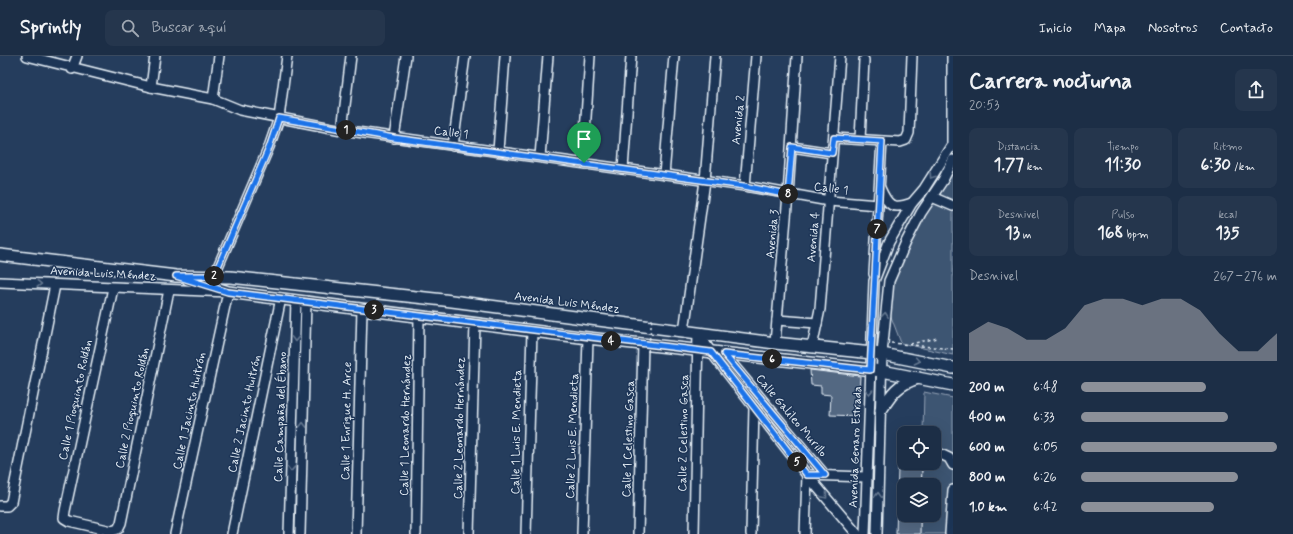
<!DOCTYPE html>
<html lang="es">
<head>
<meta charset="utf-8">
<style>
  body { margin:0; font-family:Mynerve,sans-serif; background:#25364d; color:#f1f3f6; height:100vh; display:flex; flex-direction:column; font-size:15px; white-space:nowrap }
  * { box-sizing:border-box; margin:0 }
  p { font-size:13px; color:#a0a8b3 }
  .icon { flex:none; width:22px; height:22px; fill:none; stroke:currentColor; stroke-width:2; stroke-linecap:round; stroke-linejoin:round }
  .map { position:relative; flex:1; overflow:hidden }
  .details { display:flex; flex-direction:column; background:#1c2e46; width:340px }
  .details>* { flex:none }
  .controls { position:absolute; left:897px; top:370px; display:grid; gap:8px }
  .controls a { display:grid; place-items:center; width:44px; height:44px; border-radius:8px; background:#1c2e46; box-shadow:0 4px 16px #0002,0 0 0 1px #3a4a5f; font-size:20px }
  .pin { position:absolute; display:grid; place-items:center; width:34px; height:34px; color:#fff; margin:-41px -17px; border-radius:50% 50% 50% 0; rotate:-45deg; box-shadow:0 0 4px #0007 }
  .pin .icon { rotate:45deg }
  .km { position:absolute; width:20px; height:20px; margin:-10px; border-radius:50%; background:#222; color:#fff; font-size:11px; line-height:20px; text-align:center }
  .round { display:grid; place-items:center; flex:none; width:42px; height:42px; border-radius:8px; background:#25364d }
  .headline { display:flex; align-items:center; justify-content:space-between; height:68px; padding:0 16px }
  h1 { font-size:22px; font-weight:700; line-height:30px }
  .stats { display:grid; grid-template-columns:repeat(3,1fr); gap:6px; height:68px; padding:4px 16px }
  .stats div { display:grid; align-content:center; border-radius:8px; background:#25364d; text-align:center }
  .stats b { font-size:17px; font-weight:700 }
  .stats small { font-size:11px; font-weight:400 }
  .stats p { font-size:11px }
  .chart { height:112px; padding:8px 16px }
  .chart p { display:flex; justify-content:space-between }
  .chart svg { width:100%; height:72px; margin-top:4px; fill:#8c9099; opacity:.7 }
  ul { padding:0 16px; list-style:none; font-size:13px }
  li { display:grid; grid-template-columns:64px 48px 1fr; align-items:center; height:30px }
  li i { height:10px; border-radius:5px; background:#8c9099 }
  header { display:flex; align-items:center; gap:24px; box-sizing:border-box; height:56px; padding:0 20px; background:#1c2e46; border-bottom:1px solid #3a4a5f }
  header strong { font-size:19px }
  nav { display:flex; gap:22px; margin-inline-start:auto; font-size:14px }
  .search { width:280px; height:36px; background:#25364d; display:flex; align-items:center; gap:10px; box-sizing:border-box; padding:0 14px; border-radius:8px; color:#a0a8b3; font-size:15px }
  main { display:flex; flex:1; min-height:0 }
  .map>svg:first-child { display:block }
</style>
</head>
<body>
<header>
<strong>Sprintly</strong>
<div class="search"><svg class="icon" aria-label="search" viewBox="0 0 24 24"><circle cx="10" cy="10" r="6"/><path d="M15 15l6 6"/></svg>Buscar aquí</div>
<nav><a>Inicio</a><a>Mapa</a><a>Nosotros</a><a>Contacto</a></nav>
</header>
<main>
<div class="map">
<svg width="953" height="478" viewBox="0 0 953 478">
  <rect width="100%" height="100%" fill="#253d5d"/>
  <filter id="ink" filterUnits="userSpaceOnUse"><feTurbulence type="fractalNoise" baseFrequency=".025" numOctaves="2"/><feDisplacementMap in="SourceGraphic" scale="8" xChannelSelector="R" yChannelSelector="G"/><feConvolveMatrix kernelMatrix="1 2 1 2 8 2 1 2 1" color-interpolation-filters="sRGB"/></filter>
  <g filter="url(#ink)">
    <!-- green -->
    <g fill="#3e5472" stroke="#93a2b5">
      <path d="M953,111V299L901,287L890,258L893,227L921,162Z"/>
      <path d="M924,336L953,342V478H920L921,459H934V429H922V407H934V377H923Z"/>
    </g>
    <!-- building -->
    <g fill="#536782" stroke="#e8f1f8">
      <path d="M810,314L860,320L858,360L830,359L831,339L821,338V330L811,329Z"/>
      <path d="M898,412H922L921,429H904V459H920V478H896Z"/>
    </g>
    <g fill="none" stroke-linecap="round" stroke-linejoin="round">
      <!-- minor casing -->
      <g stroke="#e8f1f8" stroke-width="12">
        <g id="minor">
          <path d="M27,0L151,31L213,43L240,54L342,74L745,130L829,145L878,149"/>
          <path d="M952,0V90"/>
          <path d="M72,13L77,0"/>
          <path d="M151,31L155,0"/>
          <path d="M213,43L219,0"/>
          <path d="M342,74L351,0"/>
          <path d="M394,82L406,0"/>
          <path d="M834,82L900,86L906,84L909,77L912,0"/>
          <path d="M860,83L864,4"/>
          <path d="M453,90L465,0"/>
          <path d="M792,91L832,97"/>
          <path d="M498,95L505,0"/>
          <path d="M540,101L548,0"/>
          <path d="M583,107L590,0"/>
          <path d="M623,113L631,0"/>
          <path d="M664,119L674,0"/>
          <path d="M745,130L756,0"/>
          <path d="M880,132C888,150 892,154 912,147"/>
          <path d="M932,141L953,150"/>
          <path d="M874,218L882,85"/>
          <path d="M214,220L269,91L279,62L287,0"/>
          <path d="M0,226L228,236L175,478"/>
          <path d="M113,232L65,455L64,462L69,465L112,475L118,473L121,467L169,234"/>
          <path d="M777,264L817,267"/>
          <path d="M684,275L705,125L715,0"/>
          <path d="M698,277L711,296L807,419L857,478"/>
          <path d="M775,287L788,139L797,0"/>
          <path d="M812,291L820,253L840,0"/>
          <path d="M724,298L825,419"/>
          <path d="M934,395L949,402L953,409"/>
          <path d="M0,450H7L11,446L55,229"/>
          <path d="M232,478L281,242"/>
          <path d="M289,478L296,244"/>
          <path d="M300,478L306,245"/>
          <path d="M356,478L362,253"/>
          <path d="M416,478L419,261"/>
          <path d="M469,478L475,267"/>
          <path d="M526,478L532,275"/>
          <path d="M582,478L588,282"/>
          <path d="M638,478L643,288"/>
          <path d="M694,478L698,277"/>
          <path d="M751,478L754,351"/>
          <path d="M805,478L807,419L866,421"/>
          <path d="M865,478L874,225L889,186L912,147L924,133L953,87"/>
          <path d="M877,478L882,298L889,225L906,186L921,157L943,124L953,104"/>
          <path d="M950,478L953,434"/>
        </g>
      </g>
      <!-- major casing -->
      <g stroke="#e8f1f8" stroke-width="14">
        <g id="major">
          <path d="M0,199L176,220L230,221L444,244L775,287L882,298L953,312"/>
          <path d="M188,223L228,236L588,282L882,315L953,329"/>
          <path d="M881,354C892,337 898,328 918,322"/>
        </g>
      </g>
      <!-- path -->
      <g stroke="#e8f1f8" stroke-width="1.5" stroke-dasharray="3 3" stroke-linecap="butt">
        <path d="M891,287L953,293"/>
        <path d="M910,288L938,282"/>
      </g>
      <!-- minor -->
      <use href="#minor" stroke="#1d3557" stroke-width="9"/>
      <!-- major -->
      <use href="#major" stroke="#1d3557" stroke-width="11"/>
      <!-- path-bridge -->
      <path stroke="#e8f1f8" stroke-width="1.5" stroke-dasharray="3 3" stroke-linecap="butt" d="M648,296L652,263"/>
    </g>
    <!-- one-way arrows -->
    <defs><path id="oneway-chevron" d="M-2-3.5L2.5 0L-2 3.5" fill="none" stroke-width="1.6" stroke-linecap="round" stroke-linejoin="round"/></defs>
    <g stroke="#64778f">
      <use href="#oneway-chevron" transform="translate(932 120) rotate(124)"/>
      <use href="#oneway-chevron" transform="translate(39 228) rotate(3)"/>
      <use href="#oneway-chevron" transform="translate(885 259) rotate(-84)"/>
      <use href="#oneway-chevron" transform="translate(295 283) rotate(92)"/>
      <use href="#oneway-chevron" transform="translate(917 305) rotate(11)"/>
      <use href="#oneway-chevron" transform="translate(869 336) rotate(92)"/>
      <use href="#oneway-chevron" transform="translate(303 369) rotate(-89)"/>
      <use href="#oneway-chevron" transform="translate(291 413) rotate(92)"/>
      <use href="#oneway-chevron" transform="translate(878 439) rotate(-88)"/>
      <use href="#oneway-chevron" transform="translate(825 440) rotate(50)"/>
    </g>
  </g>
  <g fill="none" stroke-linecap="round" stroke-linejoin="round" filter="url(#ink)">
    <!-- route casing -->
    <g stroke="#fff" stroke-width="8">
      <path id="route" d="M279,62L394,82L744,130L788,139L792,91L832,97L834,82L882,85L870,314L724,298L825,419H807L711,296L228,236L176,220H214L269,92Z"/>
    </g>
    <!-- route -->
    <use href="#route" stroke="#1a73e8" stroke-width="5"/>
  </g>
  <g text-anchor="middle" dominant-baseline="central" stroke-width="3" stroke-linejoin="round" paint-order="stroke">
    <!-- street labels -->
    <g font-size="12" fill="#e8f1f8" stroke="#1d3557">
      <text transform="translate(739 64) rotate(-84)">Avenida 2</text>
      <text transform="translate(451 77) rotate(7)">Calle 1</text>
      <text transform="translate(831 133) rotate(7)">Calle 1</text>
      <text transform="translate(773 178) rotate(-85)">Avenida 3</text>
      <text transform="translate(814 181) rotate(-85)">Avenida 4</text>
      <text transform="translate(103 218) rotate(3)">Avenida Luis Méndez</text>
      <text transform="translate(567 247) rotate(7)">Avenida Luis Méndez</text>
      <text transform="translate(76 344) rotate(-78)">Calle 1 Pioquinto Roldán</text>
      <text transform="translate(133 352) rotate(-78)">Calle 2 Pioquinto Roldán</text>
      <text transform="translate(190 355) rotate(-78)">Calle 1 Jacinto Huitrón</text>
      <text transform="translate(245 358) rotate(-78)">Calle 2 Jacinto Huitrón</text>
      <text transform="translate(791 360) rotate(50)">Calle Galileo Murillo</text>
      <text transform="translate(281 361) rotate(-88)">Calle Campaña del Ébano</text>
      <text transform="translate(347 365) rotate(-89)">Calle 1 Enrique H. Arce</text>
      <text transform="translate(406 369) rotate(-89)">Calle 1 Leonardo Hernández</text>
      <text transform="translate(460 372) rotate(-89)">Calle 2 Leonardo Hernández</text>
      <text transform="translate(517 376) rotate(-89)">Calle 1 Luis E. Mendieta</text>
      <text transform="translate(684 377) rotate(-89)">Calle 2 Celestino Gasca</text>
      <text transform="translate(573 380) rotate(-88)">Calle 2 Luis E. Mendieta</text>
      <text transform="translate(629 383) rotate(-88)">Calle 1 Celestino Gasca</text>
      <text transform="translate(856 391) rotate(-88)">Avenida Genaro Estrada</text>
    </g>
  </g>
</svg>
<div class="controls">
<a><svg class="icon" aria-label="locate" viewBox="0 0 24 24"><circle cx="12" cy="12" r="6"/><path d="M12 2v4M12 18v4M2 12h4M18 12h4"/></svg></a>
<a><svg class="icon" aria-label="layers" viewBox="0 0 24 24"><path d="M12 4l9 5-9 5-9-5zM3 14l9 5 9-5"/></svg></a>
</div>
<div class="pin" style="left:584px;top:107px;background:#1e9e55"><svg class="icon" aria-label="arrive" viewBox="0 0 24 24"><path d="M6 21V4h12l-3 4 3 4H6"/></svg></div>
<b class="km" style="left:346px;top:74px">1</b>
<b class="km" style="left:214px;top:220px">2</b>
<b class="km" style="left:374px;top:254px">3</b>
<b class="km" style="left:611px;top:285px">4</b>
<b class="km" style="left:797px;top:406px">5</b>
<b class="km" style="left:772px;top:303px">6</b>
<b class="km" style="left:877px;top:173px">7</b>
<b class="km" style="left:788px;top:138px">8</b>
</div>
<section class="details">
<div class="headline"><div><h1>Carrera nocturna</h1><p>20:53</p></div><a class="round"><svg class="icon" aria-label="share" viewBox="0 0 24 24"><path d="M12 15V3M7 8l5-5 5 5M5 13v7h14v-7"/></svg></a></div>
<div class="stats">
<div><p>Distancia</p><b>1.77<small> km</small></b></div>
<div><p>Tiempo</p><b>11:30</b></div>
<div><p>Ritmo</p><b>6:30<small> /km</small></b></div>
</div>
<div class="stats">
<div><p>Desnivel</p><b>13<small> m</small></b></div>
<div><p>Pulso</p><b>168<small> bpm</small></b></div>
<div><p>kcal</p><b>135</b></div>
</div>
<div class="chart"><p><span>Desnivel</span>267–276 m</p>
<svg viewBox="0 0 160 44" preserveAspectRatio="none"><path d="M0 44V27L10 20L20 24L30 31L40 31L50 24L60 10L70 6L80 6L90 10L100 6L110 6L120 13L130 27L140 38L150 38L160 27V44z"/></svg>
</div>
<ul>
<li><b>200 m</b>6:48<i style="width:64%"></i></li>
<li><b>400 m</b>6:33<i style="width:75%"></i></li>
<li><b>600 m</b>6:05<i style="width:100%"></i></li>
<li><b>800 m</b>6:26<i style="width:80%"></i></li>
<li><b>1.0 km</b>6:42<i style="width:68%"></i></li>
</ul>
</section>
</main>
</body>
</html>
